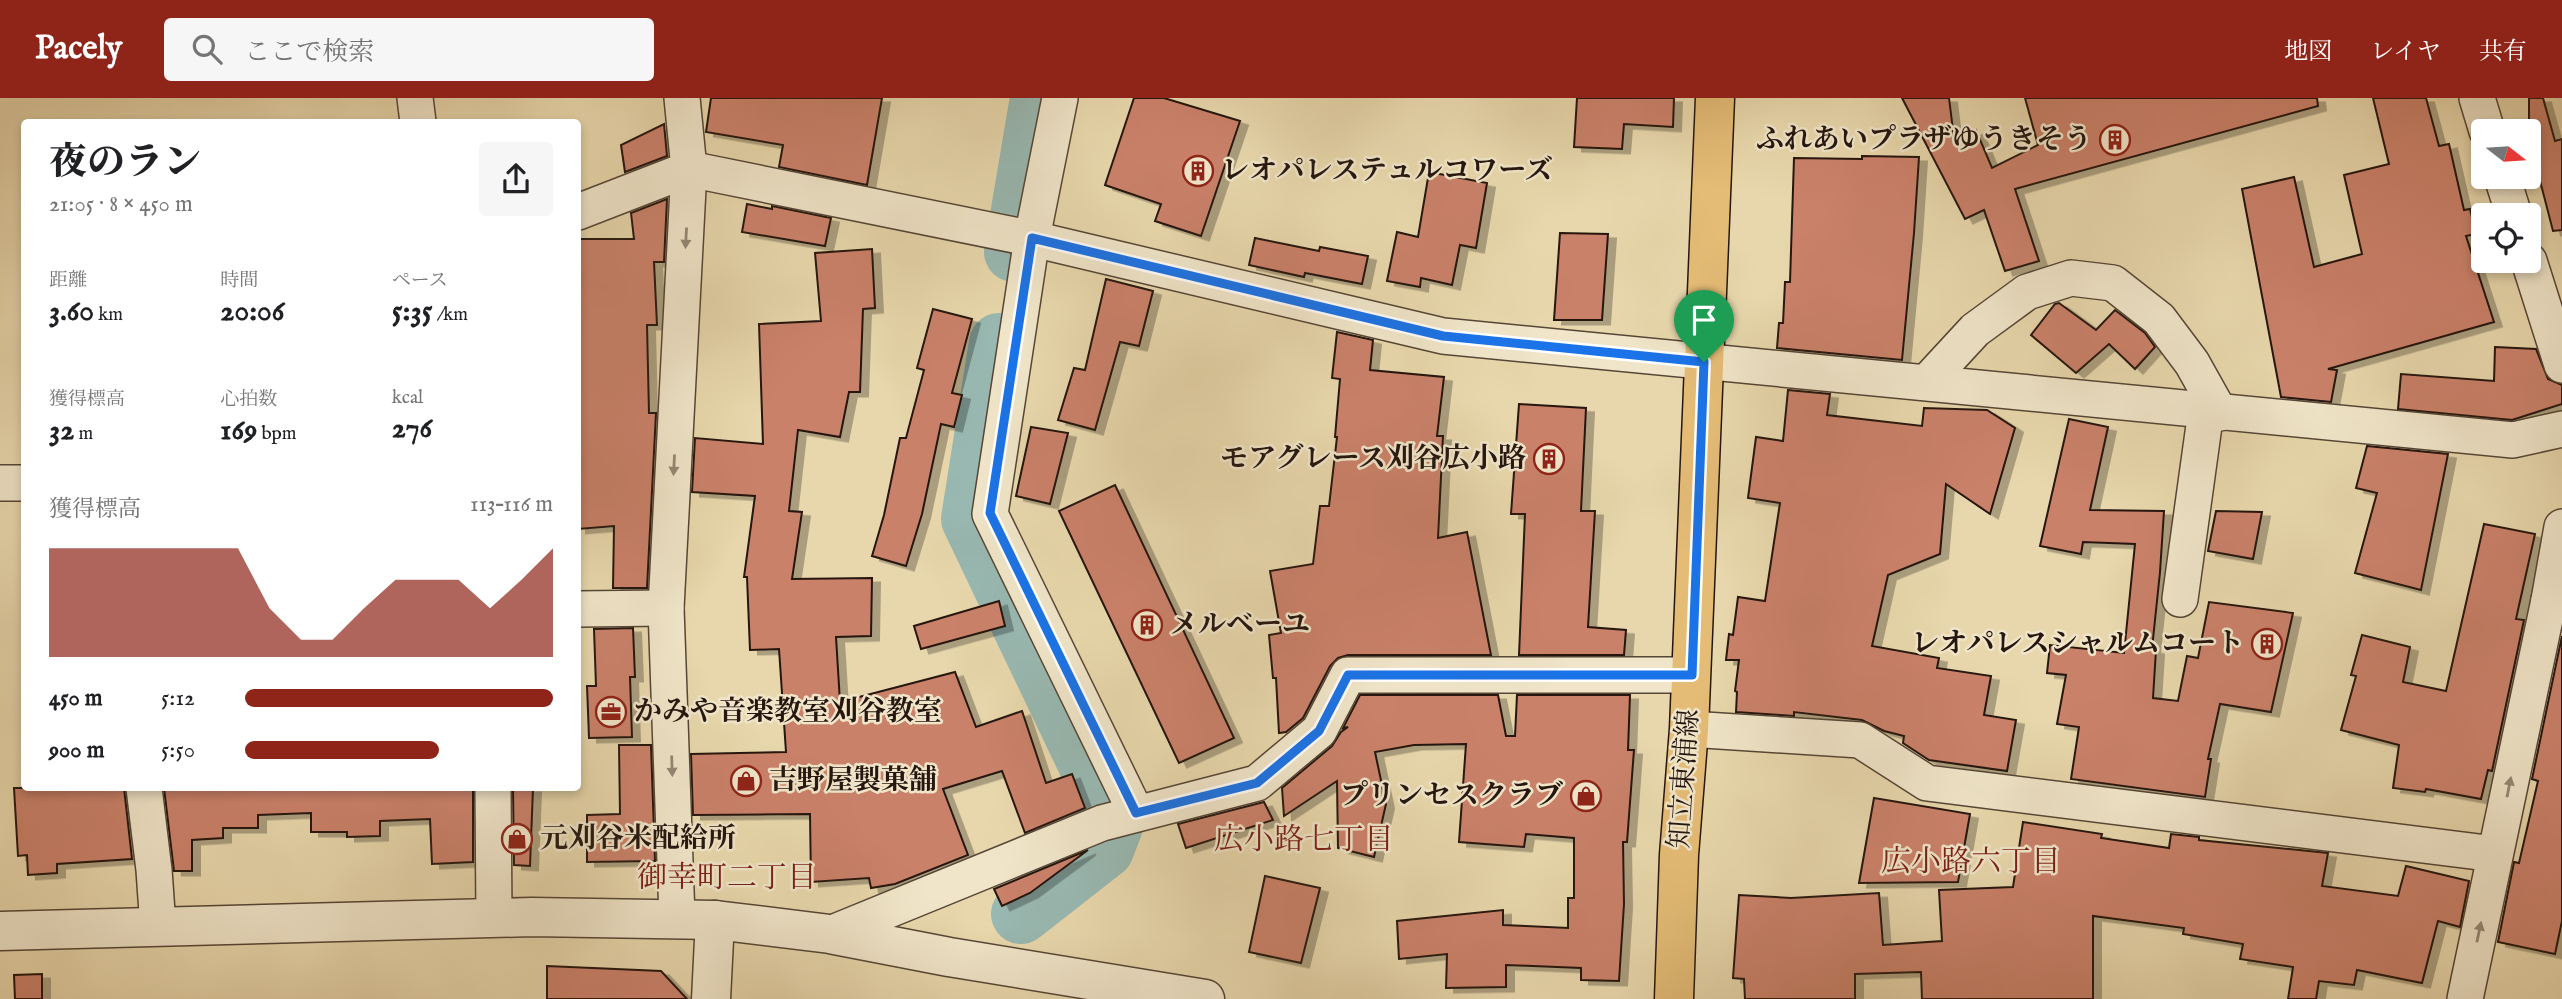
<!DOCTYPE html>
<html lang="ja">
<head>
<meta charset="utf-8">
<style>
  body { margin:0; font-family:"IM FELL English","Noto Serif JP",serif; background:#f6f6f6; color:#202124; height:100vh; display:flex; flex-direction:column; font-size:26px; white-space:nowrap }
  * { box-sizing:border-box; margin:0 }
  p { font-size:23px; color:#757577 }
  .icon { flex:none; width:38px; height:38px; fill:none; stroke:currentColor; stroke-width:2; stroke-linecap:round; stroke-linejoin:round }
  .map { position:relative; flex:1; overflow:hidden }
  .details { position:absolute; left:21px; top:21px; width:560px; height:672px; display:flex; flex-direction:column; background:#fff; border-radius:7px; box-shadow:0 4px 10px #0003 }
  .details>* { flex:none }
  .needle { width:46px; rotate:107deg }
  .controls { position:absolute; left:2471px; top:21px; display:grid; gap:14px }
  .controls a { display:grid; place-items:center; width:70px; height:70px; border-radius:7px; background:#fff; box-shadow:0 4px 10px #0003; font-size:35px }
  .pin { position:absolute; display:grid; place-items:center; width:60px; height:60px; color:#fff; margin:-72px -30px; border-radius:50% 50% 50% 0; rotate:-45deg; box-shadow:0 0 7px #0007 }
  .pin .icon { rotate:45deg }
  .round { display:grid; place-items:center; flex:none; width:74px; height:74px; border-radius:7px; background:#f6f6f6 }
  .headline { display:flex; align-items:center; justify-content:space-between; height:119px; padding:0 28px }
  h1 { font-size:38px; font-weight:800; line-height:52px }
  .figures { display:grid; grid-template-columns:repeat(3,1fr); gap:10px; height:119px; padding:7px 28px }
  .figures div { display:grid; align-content:center }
  .figures b { font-size:30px; font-weight:800 }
  .figures small { font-size:19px; font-weight:400 }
  .figures p { font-size:19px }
  .chart { height:196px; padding:14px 28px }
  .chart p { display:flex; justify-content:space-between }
  .chart svg { width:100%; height:126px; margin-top:7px; fill:#8f2418; opacity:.7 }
  ul { padding:0 28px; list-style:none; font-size:23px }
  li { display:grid; grid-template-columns:112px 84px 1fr; align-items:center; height:52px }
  li i { height:18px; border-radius:9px; background:#8f2418 }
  header { display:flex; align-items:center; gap:42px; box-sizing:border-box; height:98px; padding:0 35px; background:#8f2418; color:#fff }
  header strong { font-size:33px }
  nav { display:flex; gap:38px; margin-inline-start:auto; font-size:24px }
  .search { width:490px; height:63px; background:#f6f6f6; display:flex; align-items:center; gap:18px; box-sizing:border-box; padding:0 24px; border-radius:7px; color:#757577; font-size:26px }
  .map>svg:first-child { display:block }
</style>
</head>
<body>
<header>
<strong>Pacely</strong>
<div class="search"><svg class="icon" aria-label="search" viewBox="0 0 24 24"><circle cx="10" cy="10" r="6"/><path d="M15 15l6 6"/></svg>ここで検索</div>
<nav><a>地図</a><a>レイヤ</a><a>共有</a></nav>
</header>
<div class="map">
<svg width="2562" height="901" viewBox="0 0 2562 901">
  <defs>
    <filter id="shadow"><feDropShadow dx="8" dy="4.5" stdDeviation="0" flood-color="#0004"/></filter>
  </defs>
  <rect width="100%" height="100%" fill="#e8d7ac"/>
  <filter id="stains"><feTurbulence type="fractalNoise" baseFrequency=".00286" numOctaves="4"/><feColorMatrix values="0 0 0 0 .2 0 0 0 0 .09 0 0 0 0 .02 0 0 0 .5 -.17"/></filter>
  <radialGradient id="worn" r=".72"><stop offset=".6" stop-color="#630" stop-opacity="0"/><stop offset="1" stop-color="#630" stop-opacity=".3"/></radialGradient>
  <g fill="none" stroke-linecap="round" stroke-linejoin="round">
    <!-- river -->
    <g stroke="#98b8b1" stroke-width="60">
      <path d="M1014,154L1040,0"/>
      <path d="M999,245L971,421L1112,716L1113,728L1104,751L1021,816"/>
    </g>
  </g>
  <!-- building -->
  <g fill="#ca816a" stroke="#25160f" stroke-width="2" filter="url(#shadow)">
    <path d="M711,0H882L867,87L779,69L783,47L706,34Z"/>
    <path d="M1134,0H1164L1240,23L1201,138L1155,123L1161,106L1105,87Z"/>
    <path d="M1577,0H1674L1673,29L1624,26L1622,51L1574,49Z"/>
    <path d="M1902,0H1949L1954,40L1976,32L1992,70L2038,47L2025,0H2317L2318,8L2015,91L2039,163L2005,173L1984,112L1965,121Z"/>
    <path d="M2373,0H2426L2439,48L2449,46L2464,112L2470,111L2476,136L2466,138L2494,224L2328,271L2337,272L2331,304L2281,299L2242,91L2294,79L2314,169L2362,156L2344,77L2389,66Z"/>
    <path d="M2529,0H2543L2555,43L2562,41V132L2553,133L2529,40Z"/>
    <path d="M664,26L667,58L625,74L621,47Z"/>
    <path d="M1862,58L1919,59L1914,135L1902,262L1777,250L1779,225H1783L1785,184H1790L1794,60L1862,61Z"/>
    <path d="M1429,74L1487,85L1476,150L1460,147L1452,187L1421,180L1420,189L1387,183L1397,134L1418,139Z"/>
    <path d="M667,101L664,164H654L657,227H647L649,315H656L647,490H613L614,428L578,431V141H634L631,115Z"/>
    <path d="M747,106L772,111V108L831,120L825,148L742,134Z"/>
    <path d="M1560,135L1608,136L1602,222H1554Z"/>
    <path d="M1255,140L1319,153L1320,149L1368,158L1362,186L1305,175L1304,179L1249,167Z"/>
    <path d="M872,151L875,210L863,211L860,294H849L840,339L798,332L789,413L802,414L792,481L872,480L871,538L836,539L840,604L955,574L976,629L1022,613L1046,685L1072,676L1085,710L1025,735L1002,673L943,691L968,757L895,786L871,790L869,780L811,784L810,716L693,717L691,656L786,654L779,551L750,552L747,479H744L755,398L692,394L695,340L763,346L759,226L821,223L815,155Z"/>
    <path d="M1106,181L1153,193L1139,248L1120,244L1095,332L1058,322L1074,270L1085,272Z"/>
    <path d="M2059,205L2096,232L2115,212L2145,235L2155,249L2135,271L2109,246L2076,275L2031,237L2055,206Z"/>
    <path d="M933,211L972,221L952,295L962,297L954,329L941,326L922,416L906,468L872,458L884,417L900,340H906L924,272L917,270Z"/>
    <path d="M1337,234L1373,242L1370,272L1444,279L1437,338H1443L1438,440L1467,434L1491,557H1348L1338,560L1330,568L1303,620L1286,634L1279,635L1276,580H1273L1269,537L1281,535L1270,473L1313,466L1320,408H1329L1337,339H1335L1340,281L1332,280Z"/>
    <path d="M2495,249L2536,251L2548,281L2562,287V306L2512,322L2398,311L2401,276L2494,283Z"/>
    <path d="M1788,292L1830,296L1827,317L1922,328L1924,310L1987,312L2015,330L1990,416L1946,386L1940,456L1888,477L1872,548L1939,560L1937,570L1991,578L1984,617L2016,622L2007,673L1929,662L1903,645L1904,638L1884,633L1862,622L1794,614V618L1736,614L1737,594L1735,593L1739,562H1726L1729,536L1733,537L1738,499L1765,503L1780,405L1748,400L1756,339L1783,343Z"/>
    <path d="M1519,306L1586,310L1581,413H1595L1588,529L1626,532L1624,557H1519L1525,416H1511Z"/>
    <path d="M2069,321L2108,329L2090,412L2164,413L2160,474L2152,551L2156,552L2153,600L2178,603L2187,558L2198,560L2209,504L2293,515L2271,614L2220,606L2208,661H2211L2205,699L2071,681L2079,629L2057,626L2066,577L2047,575L2050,547L2124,555L2135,446L2083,444L2081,456L2040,448Z"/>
    <path d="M1031,329L1068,335L1050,406L1016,398Z"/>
    <path d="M2367,348L2448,356L2421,492L2355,475L2377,395L2356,390Z"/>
    <path d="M1115,387L1234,640L1179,665L1059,413Z"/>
    <path d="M2216,413L2262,414L2253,461L2208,453Z"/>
    <path d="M2484,426L2535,436L2516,521L2524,522L2492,673L2488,672L2481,701L2426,691L2425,694L2393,690L2399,647L2341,632L2356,578L2351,577L2362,537L2410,549L2403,584L2446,593Z"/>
    <path d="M999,503L1005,528L921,551L914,528Z"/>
    <path d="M633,530L635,579H630L632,639L589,640L587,588H596L594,531Z"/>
    <path d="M2562,538V823L2555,856L2498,844L2514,764L2519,765L2538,683L2532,681Z"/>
    <path d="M1360,597H1498L1506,638H1515L1517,597H1630L1628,652H1634L1627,744H1623L1624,806L1619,883L1581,882V870L1506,867V889L1446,890L1447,856L1399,861L1397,823L1503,812V827L1568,830V800H1574V740L1526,736L1524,749L1459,744L1466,646L1414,647L1375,654L1386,706L1374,759L1338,750L1337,683L1284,718L1282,690L1332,648L1341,634L1348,629L1343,630Z"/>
    <path d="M619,647H651L655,763L587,764V717L620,716Z"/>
    <path d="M14,690H124L132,761L57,766V775L28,777L27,757L18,758Z"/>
    <path d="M164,690H473V764L432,766L430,721L380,723V738L347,739V734H311V715L258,717V730H223V740L192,742V773H174Z"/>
    <path d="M513,690H533L530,768L514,767Z"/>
    <path d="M1874,700L1970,716L1958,784L1859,785Z"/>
    <path d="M1264,704L1273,722L1186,750L1178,726Z"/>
    <path d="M2023,724L2102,736L2101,740L2169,750L2171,736L2199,739V742L2328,755L2322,788L2398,798L2406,768L2469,783L2460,829L2438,823L2422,885L2357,872L2354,887L2319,883L2316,901H2288L2293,869L2240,861L2243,846L2183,836L2184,830L2093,818V901H1922L1921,874L1855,876V901H1745L1744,881L1733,880L1739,797L1791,800L1879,795L1883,847L1942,843L1939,792L2013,789Z"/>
    <path d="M1088,752L1030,795L1002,808L994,791Z"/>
    <path d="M1265,778L1320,790L1301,865L1249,854Z"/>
    <path d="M547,868L661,873L687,901H547Z"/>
    <path d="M42,876V901H15L14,877Z"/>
  </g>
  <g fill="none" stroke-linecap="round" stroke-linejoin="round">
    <!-- minor casing -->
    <g stroke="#564636" stroke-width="38">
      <g id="minor">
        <path d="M415,0L418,24"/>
        <path d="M1060,0L1032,140L990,416L1136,715"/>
        <path d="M2477,0L2487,33"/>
        <path d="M2502,79L2514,117"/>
        <path d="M578,114L689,71L1029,140L1443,238L2513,342L2562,331"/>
        <path d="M2529,163L2562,267"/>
        <path d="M1927,284L1975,232L2027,194L2071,180L2113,185L2159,221L2192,265L2220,315"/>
        <path d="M0,385H24"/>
        <path d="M2562,429L2549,502L2562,504"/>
        <path d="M2180,501L2206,313"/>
        <path d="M578,511L666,510"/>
        <path d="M1689,631L1860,642L1927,685L2495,756"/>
        <path d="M144,690L154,772L158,829"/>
        <path d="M493,690L494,820"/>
        <path d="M677,820L666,510L689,71L682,0"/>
        <path d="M830,836L1102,725L1257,685L1319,633L1348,577H1692"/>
        <path d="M2465,901L2549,502"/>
      </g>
    </g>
    <!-- tertiary casing -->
    <g stroke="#564636" stroke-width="41">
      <g id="tertiary">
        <path d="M0,833L532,819L715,822L830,836L949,859L1205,901"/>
        <path d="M711,901L715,822"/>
      </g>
    </g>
    <!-- primary casing -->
    <g stroke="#25160f" stroke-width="41">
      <path id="primary" d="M1674,901L1679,757L1689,631L1715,0"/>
    </g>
    <!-- minor -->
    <use href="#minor" stroke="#f0e5c9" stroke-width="35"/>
    <!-- tertiary -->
    <use href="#tertiary" stroke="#f0e5c9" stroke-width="38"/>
    <!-- primary -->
    <use href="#primary" stroke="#e4bc76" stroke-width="38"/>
  </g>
  <!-- one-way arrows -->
  <defs><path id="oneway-solid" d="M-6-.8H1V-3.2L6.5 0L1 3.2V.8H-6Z" transform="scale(1.75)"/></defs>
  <g fill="#958875">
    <use href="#oneway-solid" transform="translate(686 140) rotate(93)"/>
    <use href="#oneway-solid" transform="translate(674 367) rotate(93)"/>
    <use href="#oneway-solid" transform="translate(672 668) rotate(88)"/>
    <use href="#oneway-solid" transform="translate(2509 689) rotate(-79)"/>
    <use href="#oneway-solid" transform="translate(2479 834) rotate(-78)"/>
  </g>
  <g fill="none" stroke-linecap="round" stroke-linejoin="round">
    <!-- route casing -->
    <g stroke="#fff" stroke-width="14">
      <path id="route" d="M1032,140L1443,238L1704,264L1692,577H1348L1319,633L1257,685L1136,715L990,415Z"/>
    </g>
    <!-- route -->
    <use href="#route" stroke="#1a73e8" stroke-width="9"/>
  </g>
  <!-- icons -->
  <defs>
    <g id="building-ring" transform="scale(1.575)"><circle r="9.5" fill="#f0e5c9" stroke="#8f2418" stroke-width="1.5"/><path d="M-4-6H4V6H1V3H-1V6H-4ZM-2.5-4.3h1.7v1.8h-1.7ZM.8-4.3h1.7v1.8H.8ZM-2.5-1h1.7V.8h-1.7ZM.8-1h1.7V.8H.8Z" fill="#8f2418"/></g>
    <g id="office-ring" transform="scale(1.575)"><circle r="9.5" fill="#f0e5c9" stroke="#8f2418" stroke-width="1.5"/><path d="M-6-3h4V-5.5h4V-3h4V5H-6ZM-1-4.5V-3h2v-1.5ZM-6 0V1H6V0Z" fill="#8f2418"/></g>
    <g id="shop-ring" transform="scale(1.575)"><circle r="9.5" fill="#f0e5c9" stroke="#8f2418" stroke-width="1.5"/><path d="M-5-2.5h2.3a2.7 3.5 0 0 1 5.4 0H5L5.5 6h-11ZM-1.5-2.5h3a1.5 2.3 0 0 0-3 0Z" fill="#8f2418"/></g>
  </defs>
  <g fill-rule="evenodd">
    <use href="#building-ring" x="2115" y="42"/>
    <use href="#building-ring" x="1198" y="73"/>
    <use href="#building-ring" x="1549" y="361"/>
    <use href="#building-ring" x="1147" y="527"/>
    <use href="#building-ring" x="2267" y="546"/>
    <use href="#office-ring" x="611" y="614"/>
    <use href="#shop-ring" x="746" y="683"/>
    <use href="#shop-ring" x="1586" y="698"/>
    <use href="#shop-ring" x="517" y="741"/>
  </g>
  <g text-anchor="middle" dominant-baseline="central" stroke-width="5" stroke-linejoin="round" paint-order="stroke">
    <!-- poi labels -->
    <g font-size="28" font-weight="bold" fill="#25160f" stroke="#f0e5c9" text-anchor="start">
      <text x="2092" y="42" text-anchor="end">ふれあいプラザゆうきそう</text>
      <text x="1221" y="73">レオパレステュルコワーズ</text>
      <text x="1526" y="361" text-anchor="end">モアグレース刈谷広小路</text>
      <text x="1170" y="527">メルベーユ</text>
      <text x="2244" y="546" text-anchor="end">レオパレスシャルムコート</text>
      <text x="634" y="614">かみや音楽教室刈谷教室</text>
      <text x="769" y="683">吉野屋製菓舗</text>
      <text x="1563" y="698" text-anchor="end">プリンセスクラブ</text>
      <text x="540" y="741">元刈谷米配給所</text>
    </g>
    <!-- street labels -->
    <g font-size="28" fill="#25160f" stroke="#f0e5c9">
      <text transform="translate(1685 681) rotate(-86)">知立東浦線</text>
    </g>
    <!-- neighbourhood labels -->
    <g font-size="30" fill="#7a1f14" stroke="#f0e5c9">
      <text x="1304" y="743">広小路七丁目</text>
      <text x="1971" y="765">広小路六丁目</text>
      <text x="727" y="781">御幸町二丁目</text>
    </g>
  </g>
  <rect width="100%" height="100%" filter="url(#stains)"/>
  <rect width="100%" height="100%" fill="url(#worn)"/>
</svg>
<div class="controls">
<a><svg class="needle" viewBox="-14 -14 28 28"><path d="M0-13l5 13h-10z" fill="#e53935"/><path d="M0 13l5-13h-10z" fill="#757577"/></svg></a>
<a><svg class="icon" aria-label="locate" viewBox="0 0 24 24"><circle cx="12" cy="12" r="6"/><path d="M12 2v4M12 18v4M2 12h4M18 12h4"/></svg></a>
</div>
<div class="pin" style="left:1704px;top:264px;background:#1e9e55"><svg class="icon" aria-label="arrive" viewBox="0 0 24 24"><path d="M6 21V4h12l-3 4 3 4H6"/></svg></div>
<section class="details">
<div class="headline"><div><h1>夜のラン</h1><p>21:05 · 8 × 450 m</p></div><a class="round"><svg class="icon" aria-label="share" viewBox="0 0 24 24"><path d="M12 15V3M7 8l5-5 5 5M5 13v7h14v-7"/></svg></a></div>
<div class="figures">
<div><p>距離</p><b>3.60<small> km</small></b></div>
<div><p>時間</p><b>20:06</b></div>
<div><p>ペース</p><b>5:35<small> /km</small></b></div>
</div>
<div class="figures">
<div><p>獲得標高</p><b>32<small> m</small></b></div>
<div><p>心拍数</p><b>169<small> bpm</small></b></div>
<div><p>kcal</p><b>276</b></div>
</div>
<div class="chart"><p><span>獲得標高</span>113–116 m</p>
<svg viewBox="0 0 160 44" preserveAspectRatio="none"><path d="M0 44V6L10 6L20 6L30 6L40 6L50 6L60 6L70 27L80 38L90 38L100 27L110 17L120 17L130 17L140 27L150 17L160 6V44z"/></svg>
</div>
<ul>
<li><b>450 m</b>5:12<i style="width:100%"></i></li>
<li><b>900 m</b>5:50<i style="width:63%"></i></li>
</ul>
</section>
</div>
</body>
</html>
